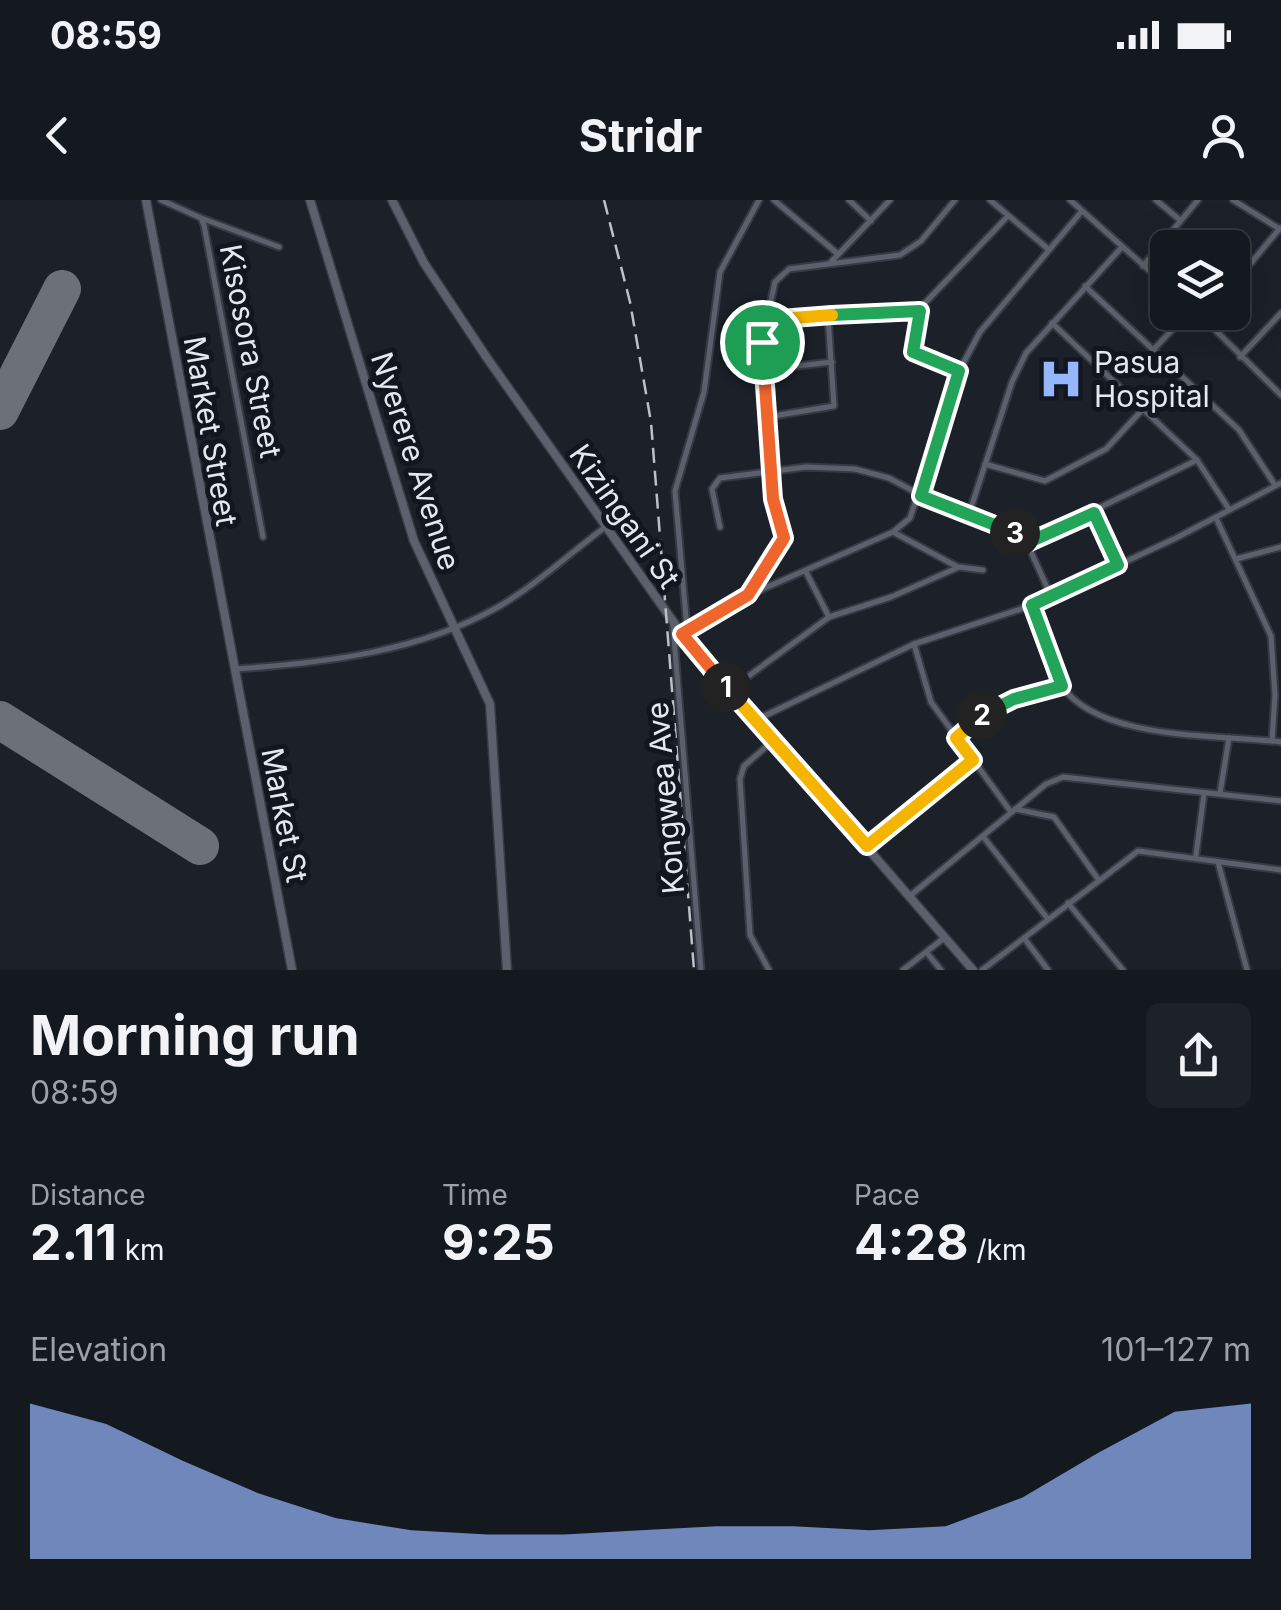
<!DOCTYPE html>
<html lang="en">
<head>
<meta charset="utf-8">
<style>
  body { margin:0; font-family:Inter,sans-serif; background:#1d2128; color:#f1f3f6; height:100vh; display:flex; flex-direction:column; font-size:38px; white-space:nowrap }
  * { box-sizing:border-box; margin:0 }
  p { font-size:32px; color:#9da0a4 }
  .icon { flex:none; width:55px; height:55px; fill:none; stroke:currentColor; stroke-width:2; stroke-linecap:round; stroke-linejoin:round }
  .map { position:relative; height:770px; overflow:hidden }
  .details { display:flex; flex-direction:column; background:#14181f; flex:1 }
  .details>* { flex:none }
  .buttons { position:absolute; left:1150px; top:30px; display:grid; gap:20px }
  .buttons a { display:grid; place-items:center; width:100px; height:100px; border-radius:15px; background:#14181f; box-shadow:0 10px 40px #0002,0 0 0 2px #33373d; font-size:50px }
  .pin { position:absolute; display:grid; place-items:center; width:85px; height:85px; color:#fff; margin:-42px; border:5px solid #fff; border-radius:50%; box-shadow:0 2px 10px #0007 }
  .km { position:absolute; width:50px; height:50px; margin:-25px; border-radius:50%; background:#222; color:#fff; font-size:28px; line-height:50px; text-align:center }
  .round { display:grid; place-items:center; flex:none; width:105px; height:105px; border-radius:15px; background:#1d2128 }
  .summary { display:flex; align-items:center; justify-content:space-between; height:170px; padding:0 30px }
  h1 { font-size:55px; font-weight:700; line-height:75px }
  .stats { display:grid; grid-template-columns:repeat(3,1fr); gap:15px; height:170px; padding:10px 30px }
  .stats div { display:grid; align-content:center }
  .stats b { font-size:50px; font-weight:700 }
  .stats small { font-size:28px; font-weight:400 }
  .stats p { font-size:28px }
  .chart { height:280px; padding:20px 30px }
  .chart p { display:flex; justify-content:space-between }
  .chart svg { width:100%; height:180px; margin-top:10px; fill:#96b6fd; opacity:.7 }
  .status { display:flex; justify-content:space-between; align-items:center; height:70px; padding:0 50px; background:#14181f; direction:ltr }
  .status svg { height:28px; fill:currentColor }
  header { display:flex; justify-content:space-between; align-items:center; height:130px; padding:0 30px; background:#14181f; font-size:45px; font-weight:700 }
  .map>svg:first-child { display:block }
</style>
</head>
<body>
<div class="status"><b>08:59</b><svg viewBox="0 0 49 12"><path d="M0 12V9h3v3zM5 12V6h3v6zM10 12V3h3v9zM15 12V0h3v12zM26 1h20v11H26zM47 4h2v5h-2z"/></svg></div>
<header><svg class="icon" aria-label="back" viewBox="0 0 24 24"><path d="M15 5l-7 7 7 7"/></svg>Stridr<svg class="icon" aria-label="person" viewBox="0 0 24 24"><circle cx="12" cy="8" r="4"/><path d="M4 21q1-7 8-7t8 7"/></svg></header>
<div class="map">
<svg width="1281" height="770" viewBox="0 0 1281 770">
  <rect width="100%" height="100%" fill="#1b2029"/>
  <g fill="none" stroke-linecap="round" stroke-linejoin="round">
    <!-- runway -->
    <g stroke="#6c7078" stroke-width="38">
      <path d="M0,211L62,89"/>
      <path d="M0,520L200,646"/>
    </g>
    <!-- minor casing -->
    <g stroke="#373a43" stroke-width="9">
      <g id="minor">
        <path d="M161,0L201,18L204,25L263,337"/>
        <path d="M774,0L838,54"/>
        <path d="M849,0L871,21"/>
        <path d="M990,0L1047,48"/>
        <path d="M1070,0L1168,87"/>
        <path d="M1156,0L1180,20"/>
        <path d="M1233,0L1278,28"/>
        <path d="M201,18L279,47"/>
        <path d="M831,62L890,0"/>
        <path d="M1143,66L1198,0"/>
        <path d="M1085,86L1239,230L1275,285"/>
        <path d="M1232,86L1280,28"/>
        <path d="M1197,112L1281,195"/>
        <path d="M767,119L920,111"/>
        <path d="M1052,123L1197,260L1229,309"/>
        <path d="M1154,149L1189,112"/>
        <path d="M1240,157L1281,113"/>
        <path d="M763,170L832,162"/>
        <path d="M959,171L913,152L924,104L1008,16"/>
        <path d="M767,217L834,206L828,116"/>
        <path d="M985,264L1045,281L1106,249L1143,209"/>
        <path d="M1094,313L1118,365"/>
        <path d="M969,314L1012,182L1026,153L1122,47"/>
        <path d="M1216,318L1271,436L1275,495L1272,541"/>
        <path d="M720,327L712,289L720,278L806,267L855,269L889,278L932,301L1009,329L1027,343L1051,396"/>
        <path d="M893,332L956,366"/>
        <path d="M1027,343L1197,260"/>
        <path d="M1236,359L1281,347"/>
        <path d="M806,372L829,417"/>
        <path d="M750,393L784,337L773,299L762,142L775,82L789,69L900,55L921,41L955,0"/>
        <path d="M1033,405C1041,429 1047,464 1061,485C1100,542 1220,534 1281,542"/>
        <path d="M673,425L701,770"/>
        <path d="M687,429L675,291L704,192L720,72L759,0"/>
        <path d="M682,434L749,395L893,332L910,318L959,171L980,132L1082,11"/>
        <path d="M914,444L931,502L1011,612"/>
        <path d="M235,469C324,463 419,452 498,407C536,385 569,354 604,328"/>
        <path d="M731,489L829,417L891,397L959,367L983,370"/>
        <path d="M756,520L914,444L1033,405L1176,338L1281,283"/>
        <path d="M956,538C988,509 1020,497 1062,486"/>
        <path d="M1220,593L1229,538"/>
        <path d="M1015,609L1054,617L1098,679"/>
        <path d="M985,639L1048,719"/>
        <path d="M867,646L973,560"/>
        <path d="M1196,655L1204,594"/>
        <path d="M1218,662L1247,770"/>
        <path d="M911,695L1046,584L1063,577L1281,601"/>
        <path d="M1068,703L1123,770"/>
        <path d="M1024,738L1048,770"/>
        <path d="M927,753L941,770"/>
        <path d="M769,770L750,735L740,579L744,566L774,540"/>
        <path d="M903,770L944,738"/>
        <path d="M982,770L1138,651L1281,670"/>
      </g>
    </g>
    <!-- tertiary casing -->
    <g stroke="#373a43" stroke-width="11">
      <g id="tertiary">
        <path d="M146,0L292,770"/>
        <path d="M310,0L414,341L490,504L507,770"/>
        <path d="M392,0L424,63L487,158L682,434L973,770"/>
      </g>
    </g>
    <!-- minor -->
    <use href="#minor" stroke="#5b606c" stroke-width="5"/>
    <!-- tertiary -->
    <use href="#tertiary" stroke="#5b606c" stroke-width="8"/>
    <!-- rail -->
    <path stroke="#bdc0c7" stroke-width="2.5" stroke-dasharray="15 8" stroke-linecap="butt" d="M604,0L630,102L651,222L694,770"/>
  </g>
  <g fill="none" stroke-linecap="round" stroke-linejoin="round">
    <!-- split-1 casing -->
    <g stroke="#fff" stroke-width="20">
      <path id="split-1" d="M726,487L682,434L748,395L784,338L773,299L762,142"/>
    </g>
    <!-- split-2 casing -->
    <g stroke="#fff" stroke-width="20">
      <path id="split-2" d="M726,487L867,646L973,560L956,538L982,515"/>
    </g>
    <!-- split-3 casing -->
    <g stroke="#fff" stroke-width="20">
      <path id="split-3" d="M982,515L1014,499L1062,486L1032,405L1118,365L1094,313L1027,343L1015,333"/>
    </g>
    <!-- split-4 casing -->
    <g stroke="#fff" stroke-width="20">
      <path id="split-4" d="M832,115L920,111L913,152L959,171L921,296L1015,333"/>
    </g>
    <!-- split-5 casing -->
    <g stroke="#fff" stroke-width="20">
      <path id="split-5" d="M762,142L767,120L832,115"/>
    </g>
    <!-- split-1 -->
    <use href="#split-1" stroke="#f0652b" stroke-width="12"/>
    <!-- split-2 -->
    <use href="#split-2" stroke="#f5b400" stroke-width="12"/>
    <!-- split-3 -->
    <use href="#split-3" stroke="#22a559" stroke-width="12"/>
    <!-- split-4 -->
    <use href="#split-4" stroke="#22a559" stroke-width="12"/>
    <!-- split-5 -->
    <use href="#split-5" stroke="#f5b400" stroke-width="12"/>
  </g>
  <!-- icons -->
  <defs>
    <g id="hospital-bare" transform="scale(3.45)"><path d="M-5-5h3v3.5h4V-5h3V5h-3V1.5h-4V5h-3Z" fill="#96b6fd" stroke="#121620" stroke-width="2.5" paint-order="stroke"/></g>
  </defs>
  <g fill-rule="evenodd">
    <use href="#hospital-bare" x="1061" y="179"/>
  </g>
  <g text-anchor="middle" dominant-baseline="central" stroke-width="10" stroke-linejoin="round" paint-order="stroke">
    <!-- street labels -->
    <g font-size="30" fill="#e5e8ef" stroke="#121620">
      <text transform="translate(251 151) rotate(79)">Kisosora Street</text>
      <text transform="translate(211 231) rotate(80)">Market Street</text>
      <text transform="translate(416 261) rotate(72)">Nyerere Avenue</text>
      <text transform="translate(625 316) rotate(55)">Kizingani St</text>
      <text transform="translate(665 598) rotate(-95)">Kongwea Ave</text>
      <text transform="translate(285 615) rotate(79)">Market St</text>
    </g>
    <!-- poi labels -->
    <g font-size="30" fill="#e5e8ef" stroke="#121620" text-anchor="start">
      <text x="1094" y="162">Pasua<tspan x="1094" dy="34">Hospital</tspan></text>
    </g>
  </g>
</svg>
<div class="buttons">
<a><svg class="icon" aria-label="layers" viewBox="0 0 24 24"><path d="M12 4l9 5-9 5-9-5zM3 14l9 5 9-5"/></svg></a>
</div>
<div class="pin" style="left:762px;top:142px;background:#1e9e55"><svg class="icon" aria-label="arrive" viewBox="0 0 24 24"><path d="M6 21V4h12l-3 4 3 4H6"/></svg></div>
<b class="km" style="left:726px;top:487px">1</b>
<b class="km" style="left:982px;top:515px">2</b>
<b class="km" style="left:1015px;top:333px">3</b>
</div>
<section class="details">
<div class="summary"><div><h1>Morning run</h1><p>08:59</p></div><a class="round"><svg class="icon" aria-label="share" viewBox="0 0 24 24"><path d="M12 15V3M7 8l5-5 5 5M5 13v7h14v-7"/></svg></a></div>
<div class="stats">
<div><p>Distance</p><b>2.11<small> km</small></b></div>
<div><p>Time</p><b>9:25</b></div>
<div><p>Pace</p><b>4:28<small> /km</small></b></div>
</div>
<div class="chart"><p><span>Elevation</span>101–127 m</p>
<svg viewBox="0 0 160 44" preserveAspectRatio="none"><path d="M0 44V6L10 11L20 20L30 28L40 34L50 37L60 38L70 38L80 37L90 36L100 36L110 37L120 36L130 29L140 18L150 8L160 6V44z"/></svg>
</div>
</section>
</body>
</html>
